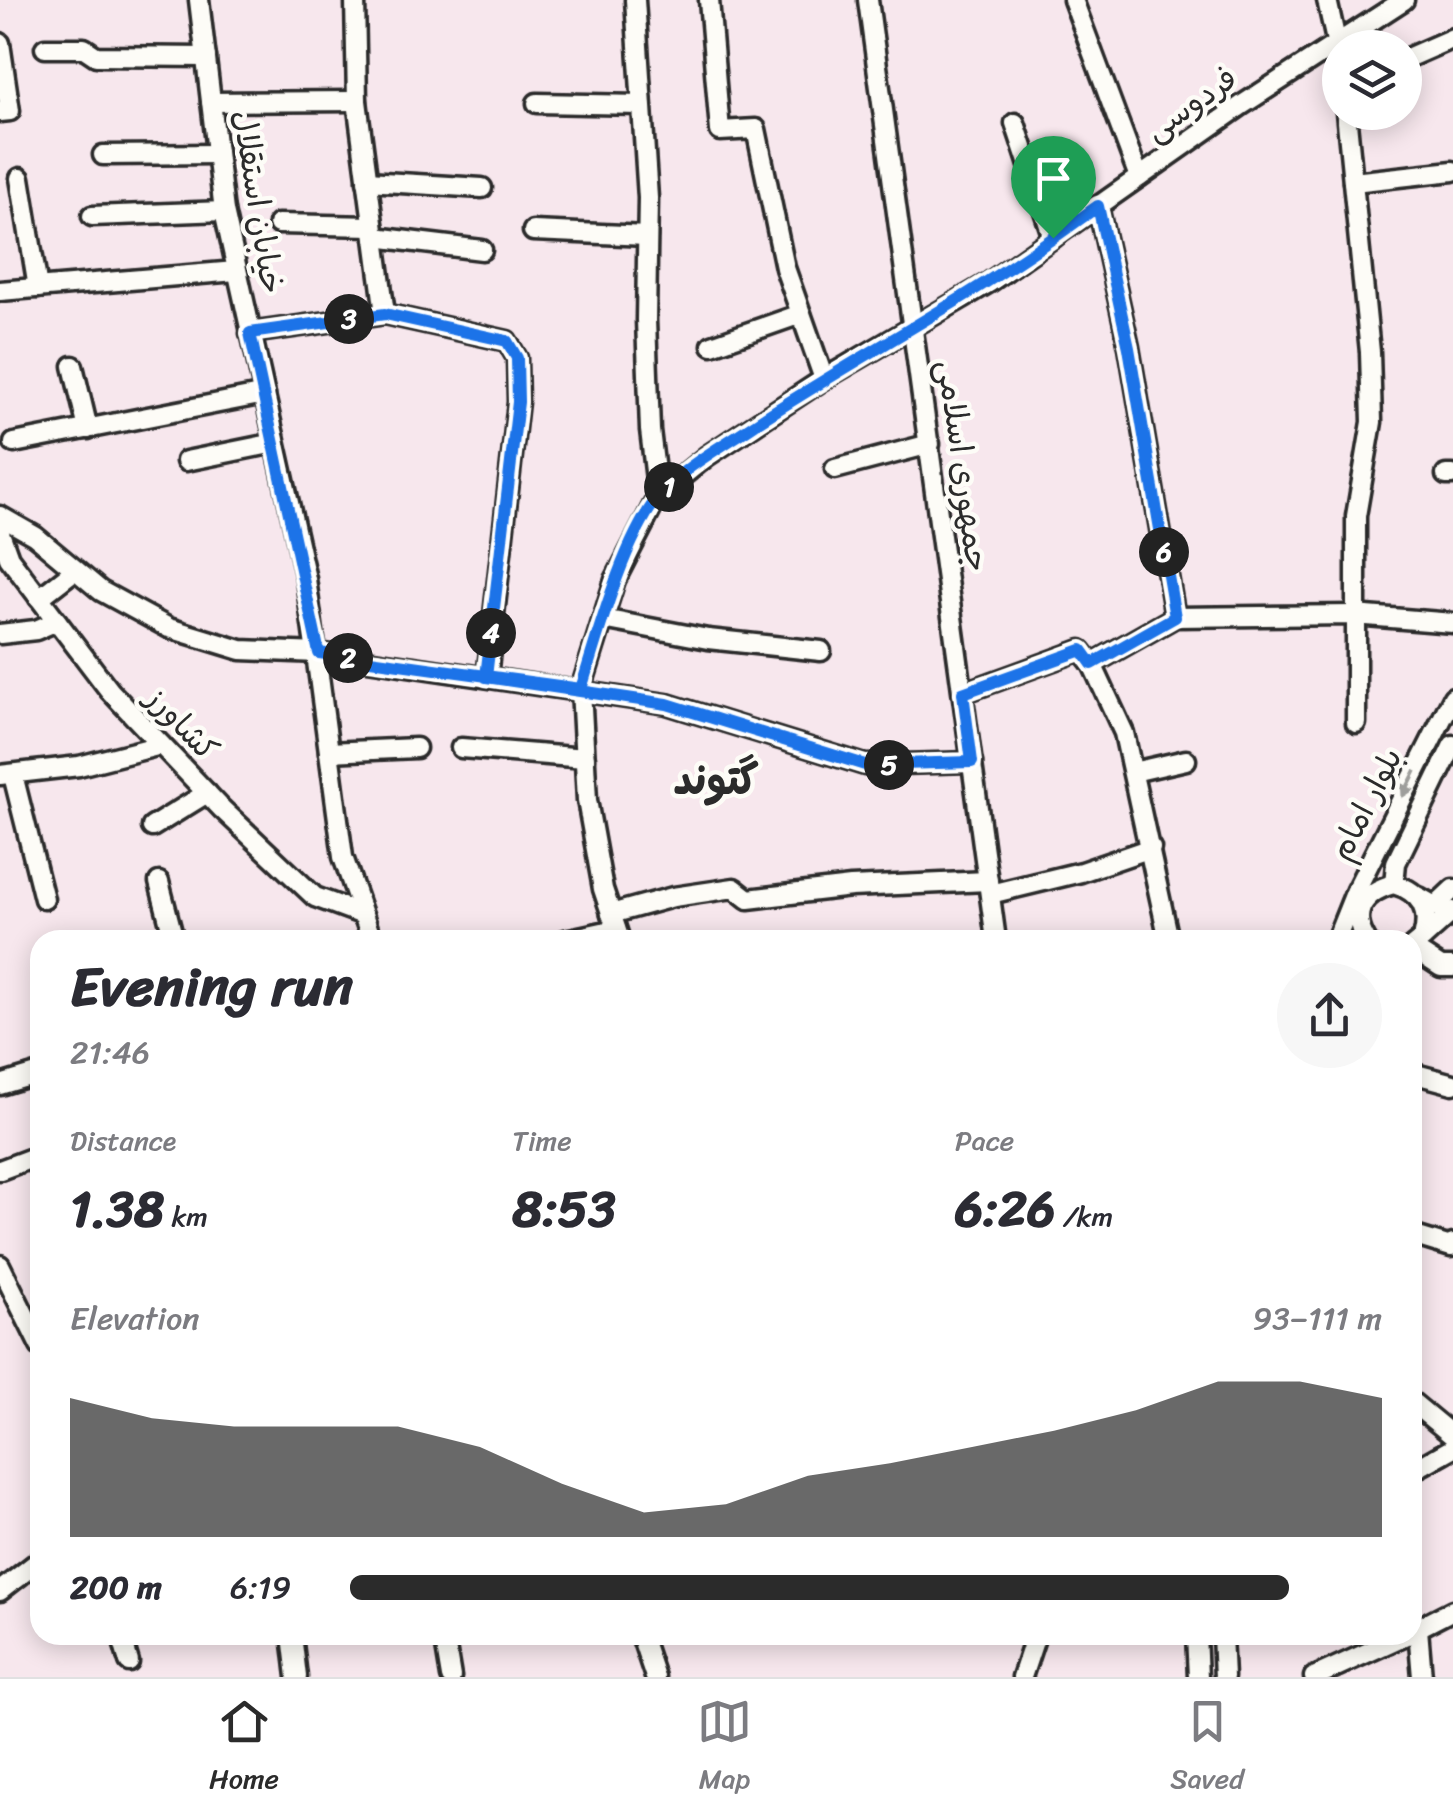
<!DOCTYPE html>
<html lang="en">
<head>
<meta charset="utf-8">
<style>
  body { margin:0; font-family:Sriracha,"Playpen Sans Arabic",sans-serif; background:#f7f7f7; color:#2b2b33; height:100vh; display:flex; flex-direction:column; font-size:38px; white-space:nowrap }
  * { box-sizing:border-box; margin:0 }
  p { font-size:32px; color:#7c7c81 }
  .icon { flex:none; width:55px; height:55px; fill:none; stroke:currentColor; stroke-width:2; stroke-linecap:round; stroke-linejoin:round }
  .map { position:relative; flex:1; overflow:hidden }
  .drawer { position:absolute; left:30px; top:930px; width:1392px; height:715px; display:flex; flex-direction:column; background:#fff; border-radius:30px; box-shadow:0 5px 25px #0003 }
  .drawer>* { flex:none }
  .fabs { position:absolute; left:1322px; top:30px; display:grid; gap:20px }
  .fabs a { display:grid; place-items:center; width:100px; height:100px; border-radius:50%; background:#fff; box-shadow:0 5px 25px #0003; font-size:50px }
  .pin { position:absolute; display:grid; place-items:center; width:85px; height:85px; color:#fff; margin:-102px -42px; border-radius:50% 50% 50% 0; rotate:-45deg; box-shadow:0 0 10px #0007 }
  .pin .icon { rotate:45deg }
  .km { position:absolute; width:50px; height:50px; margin:-25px; border-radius:50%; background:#222; color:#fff; font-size:28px; line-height:50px; text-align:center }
  .round { display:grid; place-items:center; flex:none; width:105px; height:105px; border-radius:52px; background:#f7f7f7 }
  .summary { display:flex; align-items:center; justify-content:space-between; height:170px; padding:0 40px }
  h1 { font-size:55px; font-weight:700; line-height:75px }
  .stats { display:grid; grid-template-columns:repeat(3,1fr); gap:15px; height:170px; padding:10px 40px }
  .stats div { display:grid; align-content:center }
  .stats b { font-size:50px; font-weight:700 }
  .stats small { font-size:28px; font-weight:400 }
  .stats p { font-size:28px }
  .chart { height:280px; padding:20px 40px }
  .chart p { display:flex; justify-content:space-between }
  .chart svg { width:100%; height:180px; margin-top:10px; fill:#2b2b2b; opacity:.7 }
  ul { padding:0 40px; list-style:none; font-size:32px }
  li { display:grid; grid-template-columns:160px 120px 1fr; align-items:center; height:75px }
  li i { height:25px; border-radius:12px; background:#2b2b2b }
  .menu { display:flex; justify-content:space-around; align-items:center; height:140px; border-top:2px solid #e1e1e2; background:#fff; font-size:28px; color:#7c7c81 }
  .menu a { display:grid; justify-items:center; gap:5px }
  .menu .current { color:#2b2b2b }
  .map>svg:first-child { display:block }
</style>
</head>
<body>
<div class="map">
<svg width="1453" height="1677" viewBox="0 0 1453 1677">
  <rect width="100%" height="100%" fill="#f7e7ed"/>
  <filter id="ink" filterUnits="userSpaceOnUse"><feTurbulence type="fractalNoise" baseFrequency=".01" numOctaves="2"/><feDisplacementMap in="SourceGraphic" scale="20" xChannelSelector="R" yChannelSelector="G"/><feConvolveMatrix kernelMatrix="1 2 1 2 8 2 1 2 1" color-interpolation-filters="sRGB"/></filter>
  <g filter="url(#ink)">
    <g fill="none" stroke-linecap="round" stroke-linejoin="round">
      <!-- minor casing -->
      <g stroke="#2b2b2b" stroke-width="25">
        <g id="minor">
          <path d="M199,0L224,211L306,579L343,857L372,940"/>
          <path d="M355,0L357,101L385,314"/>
          <path d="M635,0L648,198L646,320L650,430L658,496"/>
          <path d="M709,0L720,131L756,129L785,268L824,379"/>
          <path d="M868,0L996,940"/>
          <path d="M1073,0L1139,177"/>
          <path d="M1327,0L1340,59"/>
          <path d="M0,43L10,111L0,112"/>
          <path d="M45,48H84L96,56L206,57"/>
          <path d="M1405,59L1453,38"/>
          <path d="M211,102L357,101"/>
          <path d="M537,103L641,105"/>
          <path d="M1346,112L1370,352L1372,422L1356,516V723"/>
          <path d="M1015,123L1053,238"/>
          <path d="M103,155L217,154"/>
          <path d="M20,178L38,288"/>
          <path d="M367,181L482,188"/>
          <path d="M1353,182L1453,171"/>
          <path d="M1098,206L1129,347L1175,617"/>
          <path d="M92,216L224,211"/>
          <path d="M278,224L373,226"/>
          <path d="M533,231L647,236"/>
          <path d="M375,237L482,250"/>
          <path d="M0,291L236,271"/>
          <path d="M250,333L385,314L507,341L517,358L518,402L487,677"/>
          <path d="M712,345L801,314"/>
          <path d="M73,366L88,429"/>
          <path d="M14,443L265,394"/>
          <path d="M186,461L275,443"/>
          <path d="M835,469L930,444"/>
          <path d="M1446,475H1453"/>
          <path d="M0,516L35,536L101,591L169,628L241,650L319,653L667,704L865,765L972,762"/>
          <path d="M0,533L9,558L110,691L222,809L315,897L361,914"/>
          <path d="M39,598L75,570"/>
          <path d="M603,619L708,639L821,651"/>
          <path d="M0,634L36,630L57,621"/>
          <path d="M1092,664L1124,733L1169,940"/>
          <path d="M963,693L1081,650L1092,664L1175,617L1354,615L1453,623"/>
          <path d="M461,748L585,758"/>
          <path d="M329,752L416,748"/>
          <path d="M1133,772L1186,760"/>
          <path d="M0,775L79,766L161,745"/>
          <path d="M13,775L44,899"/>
          <path d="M152,827L207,793"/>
          <path d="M159,882L174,940"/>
          <path d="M1394,884L1396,863L1453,745"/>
          <path d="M990,894L1081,872L1151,848"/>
          <path d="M1419,897L1435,906L1453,889"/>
          <path d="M611,914L673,897L734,888L748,899L851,887L988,881"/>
          <path d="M1423,938L1453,911"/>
          <path d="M565,940L616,929"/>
          <path d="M620,940L603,889L587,800L581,689L615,580L658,496L707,456L824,379L990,282L1242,105L1404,0"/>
          <path d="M1336,940L1356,890L1453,697"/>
          <path d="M1366,940C1349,912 1365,891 1394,884C1421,892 1431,910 1423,938L1412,947"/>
          <path d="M1412,948L1441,967H1453"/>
          <path d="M1412,1073L1453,1084"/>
          <path d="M0,1085L40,1073"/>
          <path d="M0,1170L40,1155"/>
          <path d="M1412,1235L1451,1247L1453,1244"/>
          <path d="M0,1265L40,1346"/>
          <path d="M1412,1402L1453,1436"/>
          <path d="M1412,1471L1453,1448"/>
          <path d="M0,1591L40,1560"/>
          <path d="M1418,1629L1422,1677"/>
          <path d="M1412,1631L1453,1610"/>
          <path d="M121,1635L129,1662"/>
          <path d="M292,1635L297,1677"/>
          <path d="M444,1635L451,1677"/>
          <path d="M641,1635L655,1677"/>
          <path d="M1196,1635L1198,1677"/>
          <path d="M1222,1635L1224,1677"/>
          <path d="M1022,1677L1036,1635"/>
          <path d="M1314,1677L1406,1635"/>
        </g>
      </g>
      <!-- minor -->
      <use href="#minor" stroke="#fdfcf7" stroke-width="18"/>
    </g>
    <!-- one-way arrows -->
    <defs><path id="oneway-solid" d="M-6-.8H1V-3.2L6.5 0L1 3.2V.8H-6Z" transform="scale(2.5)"/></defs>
    <use fill="#9e9e9b" href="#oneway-solid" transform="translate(1409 784) rotate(117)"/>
  </g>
  <g fill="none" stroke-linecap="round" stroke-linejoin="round" filter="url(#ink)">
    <!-- route casing -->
    <g stroke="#fff" stroke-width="20">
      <path id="route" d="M1053,238C957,305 853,360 755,424C726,444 678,470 657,498C621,547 599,631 581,689L319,653L250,333L385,314L507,341L517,358L518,402L486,677L667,704L865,765L972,762L963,693L1082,650L1092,664L1175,617L1129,348L1098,206L1053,238"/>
    </g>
    <!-- route -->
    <use href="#route" stroke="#1a73e8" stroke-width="12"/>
  </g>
  <g text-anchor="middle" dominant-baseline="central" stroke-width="9" stroke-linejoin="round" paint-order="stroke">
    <!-- street labels -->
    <g font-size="32" fill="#2b2b2b" stroke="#fdfcf7">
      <text transform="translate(1191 104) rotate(-35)">فردوسی</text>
      <text transform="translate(258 202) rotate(81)">خیابان استقلال</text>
      <text transform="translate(963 466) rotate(82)">جمهوری اسلامی</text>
      <text transform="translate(182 724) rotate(46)">کشاورز</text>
      <text transform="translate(1366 804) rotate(-63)">بلوار امام</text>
    </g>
    <!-- district labels -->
    <g font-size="42" font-weight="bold" fill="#2b2b2b" stroke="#fdfcf7">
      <text x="716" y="780">گتوند</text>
    </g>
  </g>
</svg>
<div class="fabs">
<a><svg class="icon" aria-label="layers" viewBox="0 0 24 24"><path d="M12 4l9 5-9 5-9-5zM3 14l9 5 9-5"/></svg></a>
</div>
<div class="pin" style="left:1053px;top:238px;background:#1e9e55"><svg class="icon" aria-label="arrive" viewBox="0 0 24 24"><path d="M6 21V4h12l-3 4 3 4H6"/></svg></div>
<b class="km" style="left:669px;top:487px">1</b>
<b class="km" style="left:348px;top:658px">2</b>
<b class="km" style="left:349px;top:319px">3</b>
<b class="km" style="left:491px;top:633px">4</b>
<b class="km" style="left:889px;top:765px">5</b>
<b class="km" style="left:1164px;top:552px">6</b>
<section class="drawer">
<div class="summary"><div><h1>Evening run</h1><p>21:46</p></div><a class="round"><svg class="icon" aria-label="share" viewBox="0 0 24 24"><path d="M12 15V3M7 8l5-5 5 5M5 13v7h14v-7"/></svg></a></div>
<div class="stats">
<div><p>Distance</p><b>1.38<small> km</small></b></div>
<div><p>Time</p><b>8:53</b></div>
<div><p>Pace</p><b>6:26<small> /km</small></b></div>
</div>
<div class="chart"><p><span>Elevation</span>93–111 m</p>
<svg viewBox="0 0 160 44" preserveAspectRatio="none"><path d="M0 44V10L10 15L20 17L30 17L40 17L50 22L60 31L70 38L80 36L90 29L100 26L110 22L120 18L130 13L140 6L150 6L160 10V44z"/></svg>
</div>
<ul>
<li><b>200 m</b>6:19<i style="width:91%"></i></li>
</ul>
</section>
</div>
<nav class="menu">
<a class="current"><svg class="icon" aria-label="home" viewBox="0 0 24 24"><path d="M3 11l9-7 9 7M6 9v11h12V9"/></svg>Home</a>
<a><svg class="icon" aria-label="map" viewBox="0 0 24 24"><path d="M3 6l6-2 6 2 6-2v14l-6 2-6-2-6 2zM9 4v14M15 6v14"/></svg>Map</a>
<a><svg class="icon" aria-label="saved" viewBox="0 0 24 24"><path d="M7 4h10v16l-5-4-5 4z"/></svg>Saved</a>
</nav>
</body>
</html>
